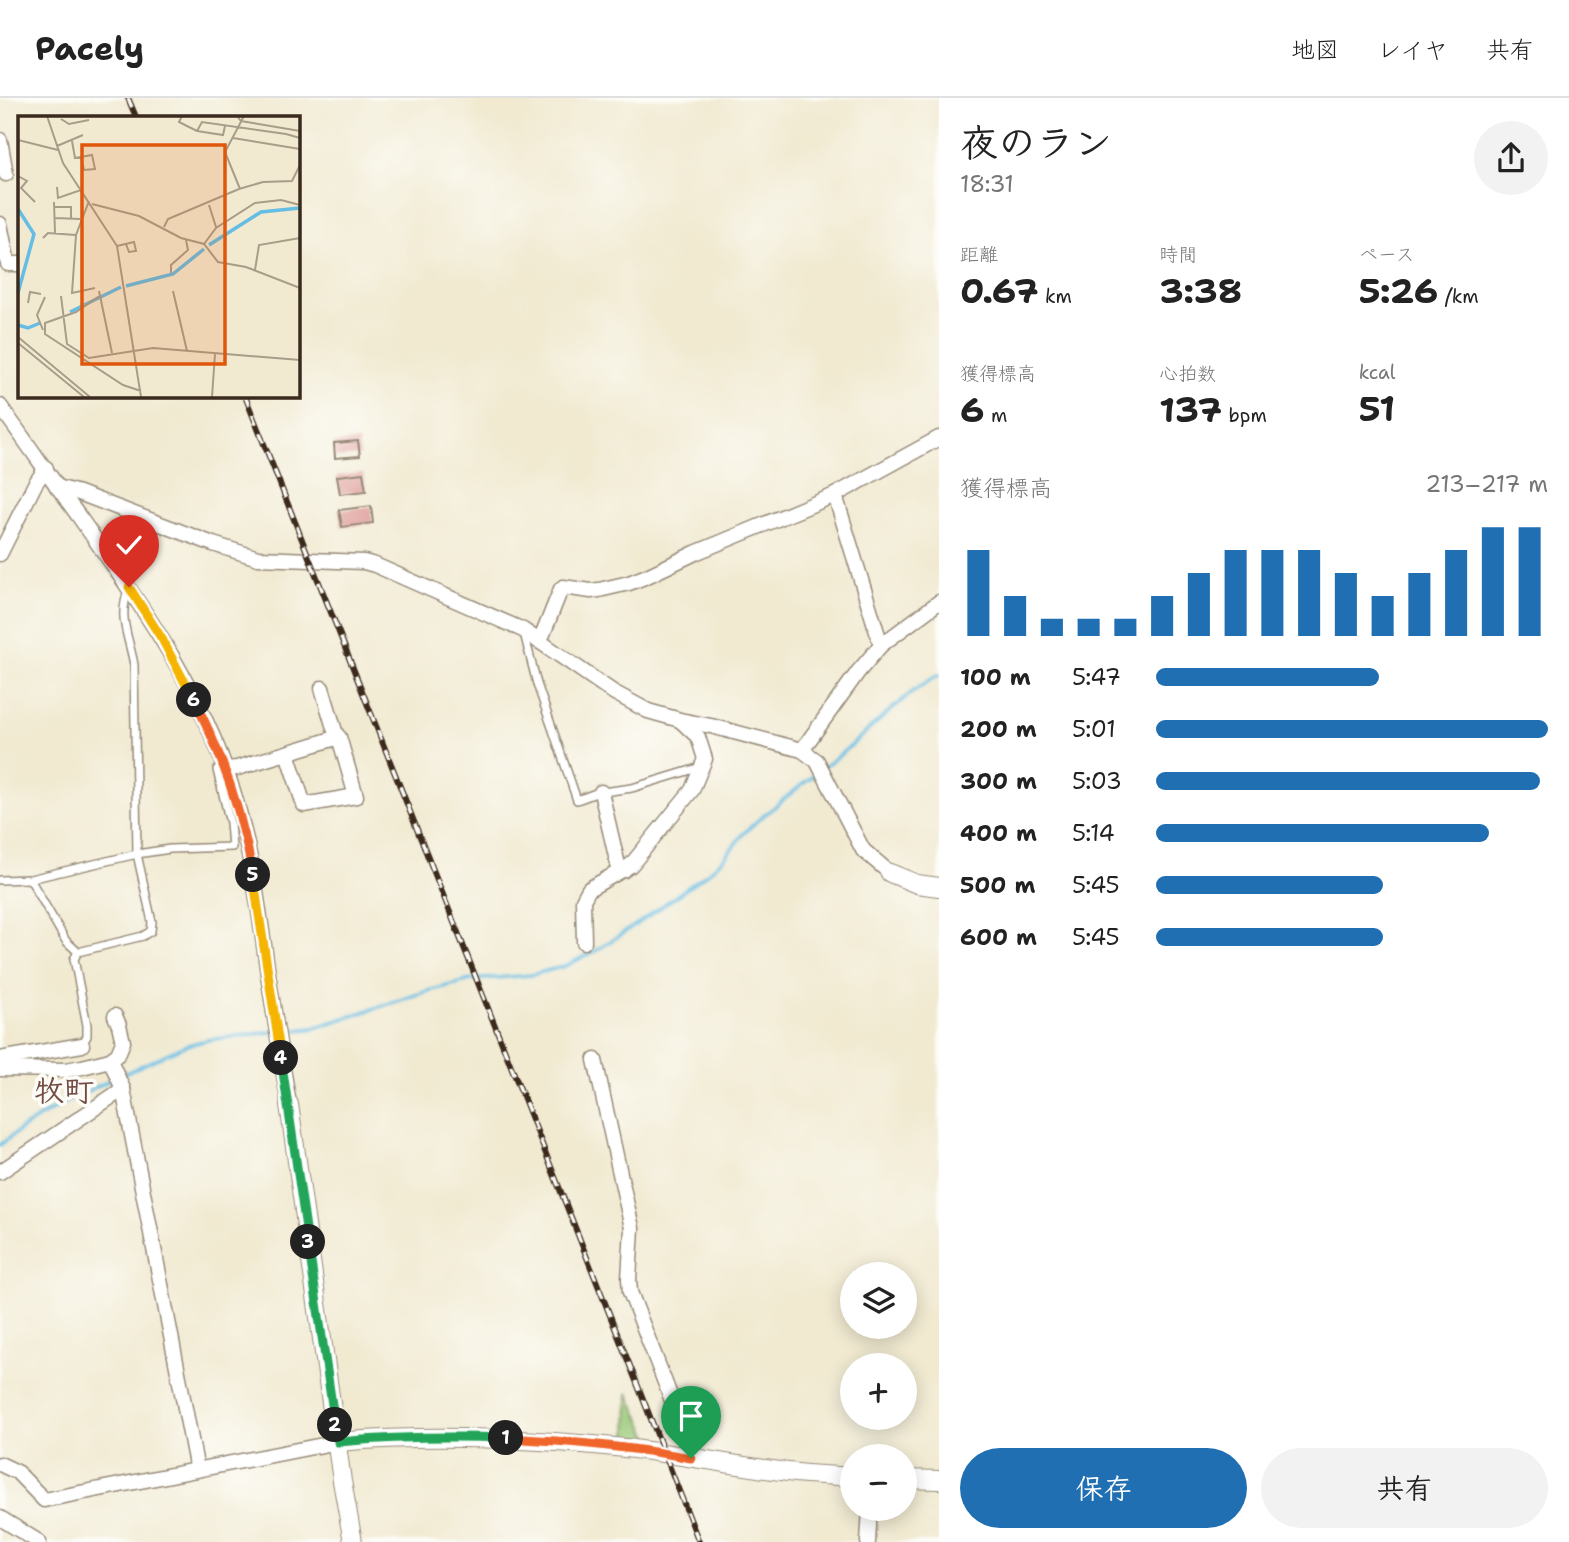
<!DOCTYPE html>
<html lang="ja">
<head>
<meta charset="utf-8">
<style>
  body { margin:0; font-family:"Shantell Sans","Klee One",sans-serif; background:#f2f2f2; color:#222; height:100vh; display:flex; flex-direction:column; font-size:26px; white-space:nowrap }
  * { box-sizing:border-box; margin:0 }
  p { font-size:23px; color:#767676 }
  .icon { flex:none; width:38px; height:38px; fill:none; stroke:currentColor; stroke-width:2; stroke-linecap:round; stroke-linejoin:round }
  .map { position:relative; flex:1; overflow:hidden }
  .drawer { display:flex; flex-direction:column; background:#fff; width:630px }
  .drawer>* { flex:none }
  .fabs { position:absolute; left:840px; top:1164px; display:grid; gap:14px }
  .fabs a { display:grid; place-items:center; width:77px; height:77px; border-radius:50%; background:#fff; box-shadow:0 4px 18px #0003; font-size:35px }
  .pin { position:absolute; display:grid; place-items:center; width:60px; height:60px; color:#fff; margin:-72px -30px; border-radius:50% 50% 50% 0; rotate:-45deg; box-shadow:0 0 7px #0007 }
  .pin .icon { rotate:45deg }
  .km { position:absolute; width:35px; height:35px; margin:-18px; border-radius:50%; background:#222; color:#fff; font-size:19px; line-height:35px; text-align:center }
  .round { display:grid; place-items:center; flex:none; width:74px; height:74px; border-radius:37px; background:#f2f2f2 }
  .head { display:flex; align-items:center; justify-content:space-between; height:119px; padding:0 21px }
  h1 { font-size:38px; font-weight:700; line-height:52px }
  .metrics { display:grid; grid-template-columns:repeat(3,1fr); gap:10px; height:119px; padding:7px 21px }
  .metrics div { display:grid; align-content:center }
  .metrics b { font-size:35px; font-weight:700 }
  .metrics small { font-size:19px; font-weight:400 }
  .metrics p { font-size:19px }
  .chart { height:196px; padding:14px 21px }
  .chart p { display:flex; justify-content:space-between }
  .chart svg { width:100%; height:126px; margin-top:7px; stroke:#1f6fb2; stroke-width:6 }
  .cta { display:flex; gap:14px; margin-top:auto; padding:14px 21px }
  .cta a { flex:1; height:80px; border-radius:42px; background:#1f6fb2; color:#fff; font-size:28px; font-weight:700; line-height:80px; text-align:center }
  .cta a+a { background:#f2f2f2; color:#222 }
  ul { padding:0 21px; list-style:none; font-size:23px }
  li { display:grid; grid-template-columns:112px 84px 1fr; align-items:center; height:52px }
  li i { height:18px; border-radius:9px; background:#1f6fb2 }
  header { display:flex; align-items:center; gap:42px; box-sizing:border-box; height:98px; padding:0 35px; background:#fff; border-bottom:2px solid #e0e0e0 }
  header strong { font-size:33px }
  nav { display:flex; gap:38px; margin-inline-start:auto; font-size:24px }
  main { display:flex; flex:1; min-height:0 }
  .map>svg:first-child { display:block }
</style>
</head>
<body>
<header>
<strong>Pacely</strong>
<nav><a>地図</a><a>レイヤ</a><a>共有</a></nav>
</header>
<main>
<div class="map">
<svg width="939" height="1444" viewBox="0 0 939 1444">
  <rect width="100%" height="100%" fill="#fdfcf7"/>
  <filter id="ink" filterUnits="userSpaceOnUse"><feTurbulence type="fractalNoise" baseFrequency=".0143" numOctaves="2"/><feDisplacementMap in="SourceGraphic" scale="14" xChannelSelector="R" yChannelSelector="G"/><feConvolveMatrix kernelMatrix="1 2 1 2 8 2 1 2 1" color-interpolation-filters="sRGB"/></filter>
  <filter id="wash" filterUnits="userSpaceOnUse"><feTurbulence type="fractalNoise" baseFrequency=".00686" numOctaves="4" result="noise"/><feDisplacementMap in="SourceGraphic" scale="28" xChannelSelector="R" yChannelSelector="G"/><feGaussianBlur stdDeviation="1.57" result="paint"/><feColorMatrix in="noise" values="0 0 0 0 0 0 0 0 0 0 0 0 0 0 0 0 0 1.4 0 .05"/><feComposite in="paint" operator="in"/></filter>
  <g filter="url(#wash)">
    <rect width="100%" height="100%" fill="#f1ead1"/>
    <!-- green -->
    <path fill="#99c979" stroke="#6a7a4c" stroke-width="2" d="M628,1295L654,1349L627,1344Z"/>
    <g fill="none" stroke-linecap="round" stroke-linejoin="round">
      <!-- stream -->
      <g stroke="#66bde3" stroke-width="3.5">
        <path d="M824,669C864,641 896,600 939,577"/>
        <path d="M280,934L314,930L428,893L471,882L531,877L565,868L594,854L643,822L709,774L725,759L743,736L758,722L818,674"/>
        <path d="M119,978L184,948L207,942L272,934"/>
        <path d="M0,1047C34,1019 73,1000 113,981"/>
      </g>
    </g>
    <g id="blocks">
      <!-- building -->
      <g fill="#da8f8d">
        <path d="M358,343L360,358L335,360L334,345Z"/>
        <path d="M363,375L366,393L340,396L337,378Z"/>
        <path d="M371,408L373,425L342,429L339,412Z"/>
      </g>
    </g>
  </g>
  <g filter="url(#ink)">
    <use href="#blocks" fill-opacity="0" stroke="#968a78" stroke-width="2"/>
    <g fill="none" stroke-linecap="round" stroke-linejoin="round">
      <!-- service casing -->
      <g stroke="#968a78" stroke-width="10">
        <g id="service">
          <path d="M524,535L537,586L577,702L596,695L632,690L701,669"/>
          <path d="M0,782L30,781"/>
          <path d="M78,854L66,843L30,781L137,756L170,751L232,749L230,725L217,672L222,665"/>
          <path d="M82,947L87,938V927L74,861L78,854L143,838L151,833L152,824L137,756L134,567C129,538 117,520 129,490"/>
        </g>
      </g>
      <!-- minor casing -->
      <g stroke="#968a78" stroke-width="17">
        <g id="minor">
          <path d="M0,42L6,76"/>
          <path d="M0,126L8,166H19"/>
          <path d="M0,308C27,345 53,383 80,420C136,499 193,580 226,672C249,736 258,803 267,869C274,915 281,960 289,1006"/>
          <path d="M57,389L79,395L213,446L258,460L364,464L375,467L523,532L613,594L648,613L680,622L711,628L802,652L817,663L863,752L890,775"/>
          <path d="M835,397L881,547"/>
          <path d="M0,456L35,386L46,370"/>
          <path d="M538,543L543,536L561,491L563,489L591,493L599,492L629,485L647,478L695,455L835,397L939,340"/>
          <path d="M322,590L337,640"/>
          <path d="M802,652L858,574L881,547L939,504"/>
          <path d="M226,671L237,670L339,639L356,698L304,707L287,655"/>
          <path d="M601,694L618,767L624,772"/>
          <path d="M584,844L583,802L589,791L631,767L692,692L705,661L698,639L681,623"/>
          <path d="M0,961L82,947"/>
          <path d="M110,962L123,991L197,1372"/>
          <path d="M595,962L632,1130L629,1181L630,1194L690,1349L691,1360"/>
          <path d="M0,971L66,972L82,969L110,962L118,956L123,944L119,927L115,918"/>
          <path d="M0,1074L123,991"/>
          <path d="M0,1366L17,1374L44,1402L338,1344"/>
          <path d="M0,1420L39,1444"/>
          <path d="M868,1444L870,1410"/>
        </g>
      </g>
      <!-- tertiary casing -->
      <g stroke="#968a78" stroke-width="20">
        <g id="tertiary">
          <path d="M890,775L917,786L939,789"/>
          <path d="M289,1006L342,1383L353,1444"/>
          <path d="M338,1344C434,1336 529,1340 625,1350C680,1356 734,1368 788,1374C810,1377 831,1377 852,1379"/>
          <path d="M905,1381L939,1382"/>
        </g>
      </g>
      <!-- service -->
      <use href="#service" stroke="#fff" stroke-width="7"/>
      <!-- minor -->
      <use href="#minor" stroke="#fff" stroke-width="14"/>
      <!-- tertiary -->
      <use href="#tertiary" stroke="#fff" stroke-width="18"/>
      <!-- rail casing -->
      <g stroke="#3b2a1e" stroke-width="6">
        <g id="rail">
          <path d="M128,0L136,19"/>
          <path d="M245,298L638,1288L699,1444"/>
        </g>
      </g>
      <!-- rail -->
      <use href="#rail" stroke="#fdfcf7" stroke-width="3.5" stroke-dasharray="10" stroke-linecap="butt"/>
    </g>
  </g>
  <g fill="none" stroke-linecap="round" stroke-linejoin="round" filter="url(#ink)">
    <!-- split-1 casing -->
    <g stroke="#fff" stroke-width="14">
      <path id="split-1" d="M506,1340C568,1343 630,1349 691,1360"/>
    </g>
    <!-- split-2 casing -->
    <g stroke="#fff" stroke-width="14">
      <path id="split-2" d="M335,1327L338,1344C394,1339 450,1338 506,1340"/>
    </g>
    <!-- split-3 casing -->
    <g stroke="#fff" stroke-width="14">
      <path id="split-3" d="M308,1144L335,1327"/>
    </g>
    <!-- split-4 casing -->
    <g stroke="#fff" stroke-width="14">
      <path id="split-4" d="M281,960L308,1144"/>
    </g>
    <!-- split-5 casing -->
    <g stroke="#fff" stroke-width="14">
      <path id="split-5" d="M253,777L281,960"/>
    </g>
    <!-- split-6 casing -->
    <g stroke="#fff" stroke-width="14">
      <path id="split-6" d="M194,602C223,657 242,716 253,777"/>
    </g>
    <!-- split-7 casing -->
    <g stroke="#fff" stroke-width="14">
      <path id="split-7" d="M129,489L162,541L194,602"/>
    </g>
    <!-- split-1 -->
    <use href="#split-1" stroke="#f0652b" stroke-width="9"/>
    <!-- split-2 -->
    <use href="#split-2" stroke="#22a559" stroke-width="9"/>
    <!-- split-3 -->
    <use href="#split-3" stroke="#22a559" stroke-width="9"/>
    <!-- split-4 -->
    <use href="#split-4" stroke="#22a559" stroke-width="9"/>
    <!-- split-5 -->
    <use href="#split-5" stroke="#f5b400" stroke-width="9"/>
    <!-- split-6 -->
    <use href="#split-6" stroke="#f0652b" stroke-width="9"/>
    <!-- split-7 -->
    <use href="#split-7" stroke="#f5b400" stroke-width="9"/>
  </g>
  <g text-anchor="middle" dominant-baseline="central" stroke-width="7" stroke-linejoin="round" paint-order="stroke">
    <!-- quarter labels -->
    <g font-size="30" font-weight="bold" fill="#734d45" stroke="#fdfcf7">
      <text x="64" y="992">牧町</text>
    </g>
  </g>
  <!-- overview -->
  <g transform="translate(18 18)">
    <rect width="282" height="282" fill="#f1ead1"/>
    <path fill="none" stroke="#66bde3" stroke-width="3.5" d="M0,93L16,118L0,177M191,129L243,96L282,92M108,170L155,158L186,133M52,196L103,171M0,209L10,212L22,207"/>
    <path fill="none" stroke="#a89d89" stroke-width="2" d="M29,0L45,47L99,130L123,281M164,0L161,6L179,15M219,0L223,5L282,15M43,3L51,8L71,4M207,10L205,19L179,15L184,6L268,18L282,22M215,22L282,33M0,24L40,34M54,25L57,42L74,39L77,53L66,54L63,41M39,30L65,19M0,60L9,65L3,72L17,86M39,71L40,82L63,74M222,73L207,36L226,0M71,85L58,119L54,177L77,172M36,86L37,117M74,88L121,100L163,122L186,128L200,146L228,151L282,172M191,89L198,111M36,91H53V102M37,102L62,103M146,111L150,103L221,73L245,66L274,65L282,49M25,122L30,117L58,119M186,128L198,112L237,87L263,84L282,89M99,130L116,126L118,135L111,136L108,128M237,154L241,129L282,122M153,157V149L170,134L168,124M81,175L94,237M155,175L169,235M83,179L58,196L27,207V218L105,269L123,275M43,180L49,228L71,242L135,232L282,244M10,187L12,176L23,178M25,214L19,199L27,181M0,221L72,281M0,227L66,281M194,281L197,238"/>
    <path fill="#df570d" fill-opacity="0.15" stroke="#df570d" stroke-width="3.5" d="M64,29H207V248H64Z"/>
    <rect width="282" height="282" fill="none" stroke="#3b2a1e" stroke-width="3.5"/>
  </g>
</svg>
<div class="fabs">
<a><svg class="icon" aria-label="layers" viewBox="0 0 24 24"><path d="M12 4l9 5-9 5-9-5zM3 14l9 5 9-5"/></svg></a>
<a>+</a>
<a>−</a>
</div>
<div class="pin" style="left:691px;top:1360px;background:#1e9e55"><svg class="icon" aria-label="arrive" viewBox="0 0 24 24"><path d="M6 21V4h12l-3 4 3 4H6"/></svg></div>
<div class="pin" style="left:129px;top:489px;background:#d93025"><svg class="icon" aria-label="check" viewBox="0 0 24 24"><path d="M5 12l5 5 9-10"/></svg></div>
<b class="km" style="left:506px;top:1340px">1</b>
<b class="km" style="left:335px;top:1327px">2</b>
<b class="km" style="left:308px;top:1144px">3</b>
<b class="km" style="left:281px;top:960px">4</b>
<b class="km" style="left:253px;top:777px">5</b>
<b class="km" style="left:194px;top:602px">6</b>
</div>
<section class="drawer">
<div class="head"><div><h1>夜のラン</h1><p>18:31</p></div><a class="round"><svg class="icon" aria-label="share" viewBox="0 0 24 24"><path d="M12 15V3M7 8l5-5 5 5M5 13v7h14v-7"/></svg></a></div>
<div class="metrics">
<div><p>距離</p><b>0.67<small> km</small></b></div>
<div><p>時間</p><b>3:38</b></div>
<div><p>ペース</p><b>5:26<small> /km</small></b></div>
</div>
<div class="metrics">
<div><p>獲得標高</p><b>6<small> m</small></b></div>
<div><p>心拍数</p><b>137<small> bpm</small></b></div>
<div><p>kcal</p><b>51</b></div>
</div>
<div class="chart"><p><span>獲得標高</span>213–217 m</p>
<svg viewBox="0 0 160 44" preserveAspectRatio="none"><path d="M5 44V14M15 44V30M25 44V38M35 44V38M45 44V38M55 44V30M65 44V22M75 44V14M85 44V14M95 44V14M105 44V22M115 44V30M125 44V22M135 44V14M145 44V6M155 44V6"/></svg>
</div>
<ul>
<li><b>100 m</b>5:47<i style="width:57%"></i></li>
<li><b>200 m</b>5:01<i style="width:100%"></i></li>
<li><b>300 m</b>5:03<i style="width:98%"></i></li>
<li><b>400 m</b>5:14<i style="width:85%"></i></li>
<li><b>500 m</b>5:45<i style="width:58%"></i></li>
<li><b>600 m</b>5:45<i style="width:58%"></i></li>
</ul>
<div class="cta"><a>保存</a><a>共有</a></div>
</section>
</main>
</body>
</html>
